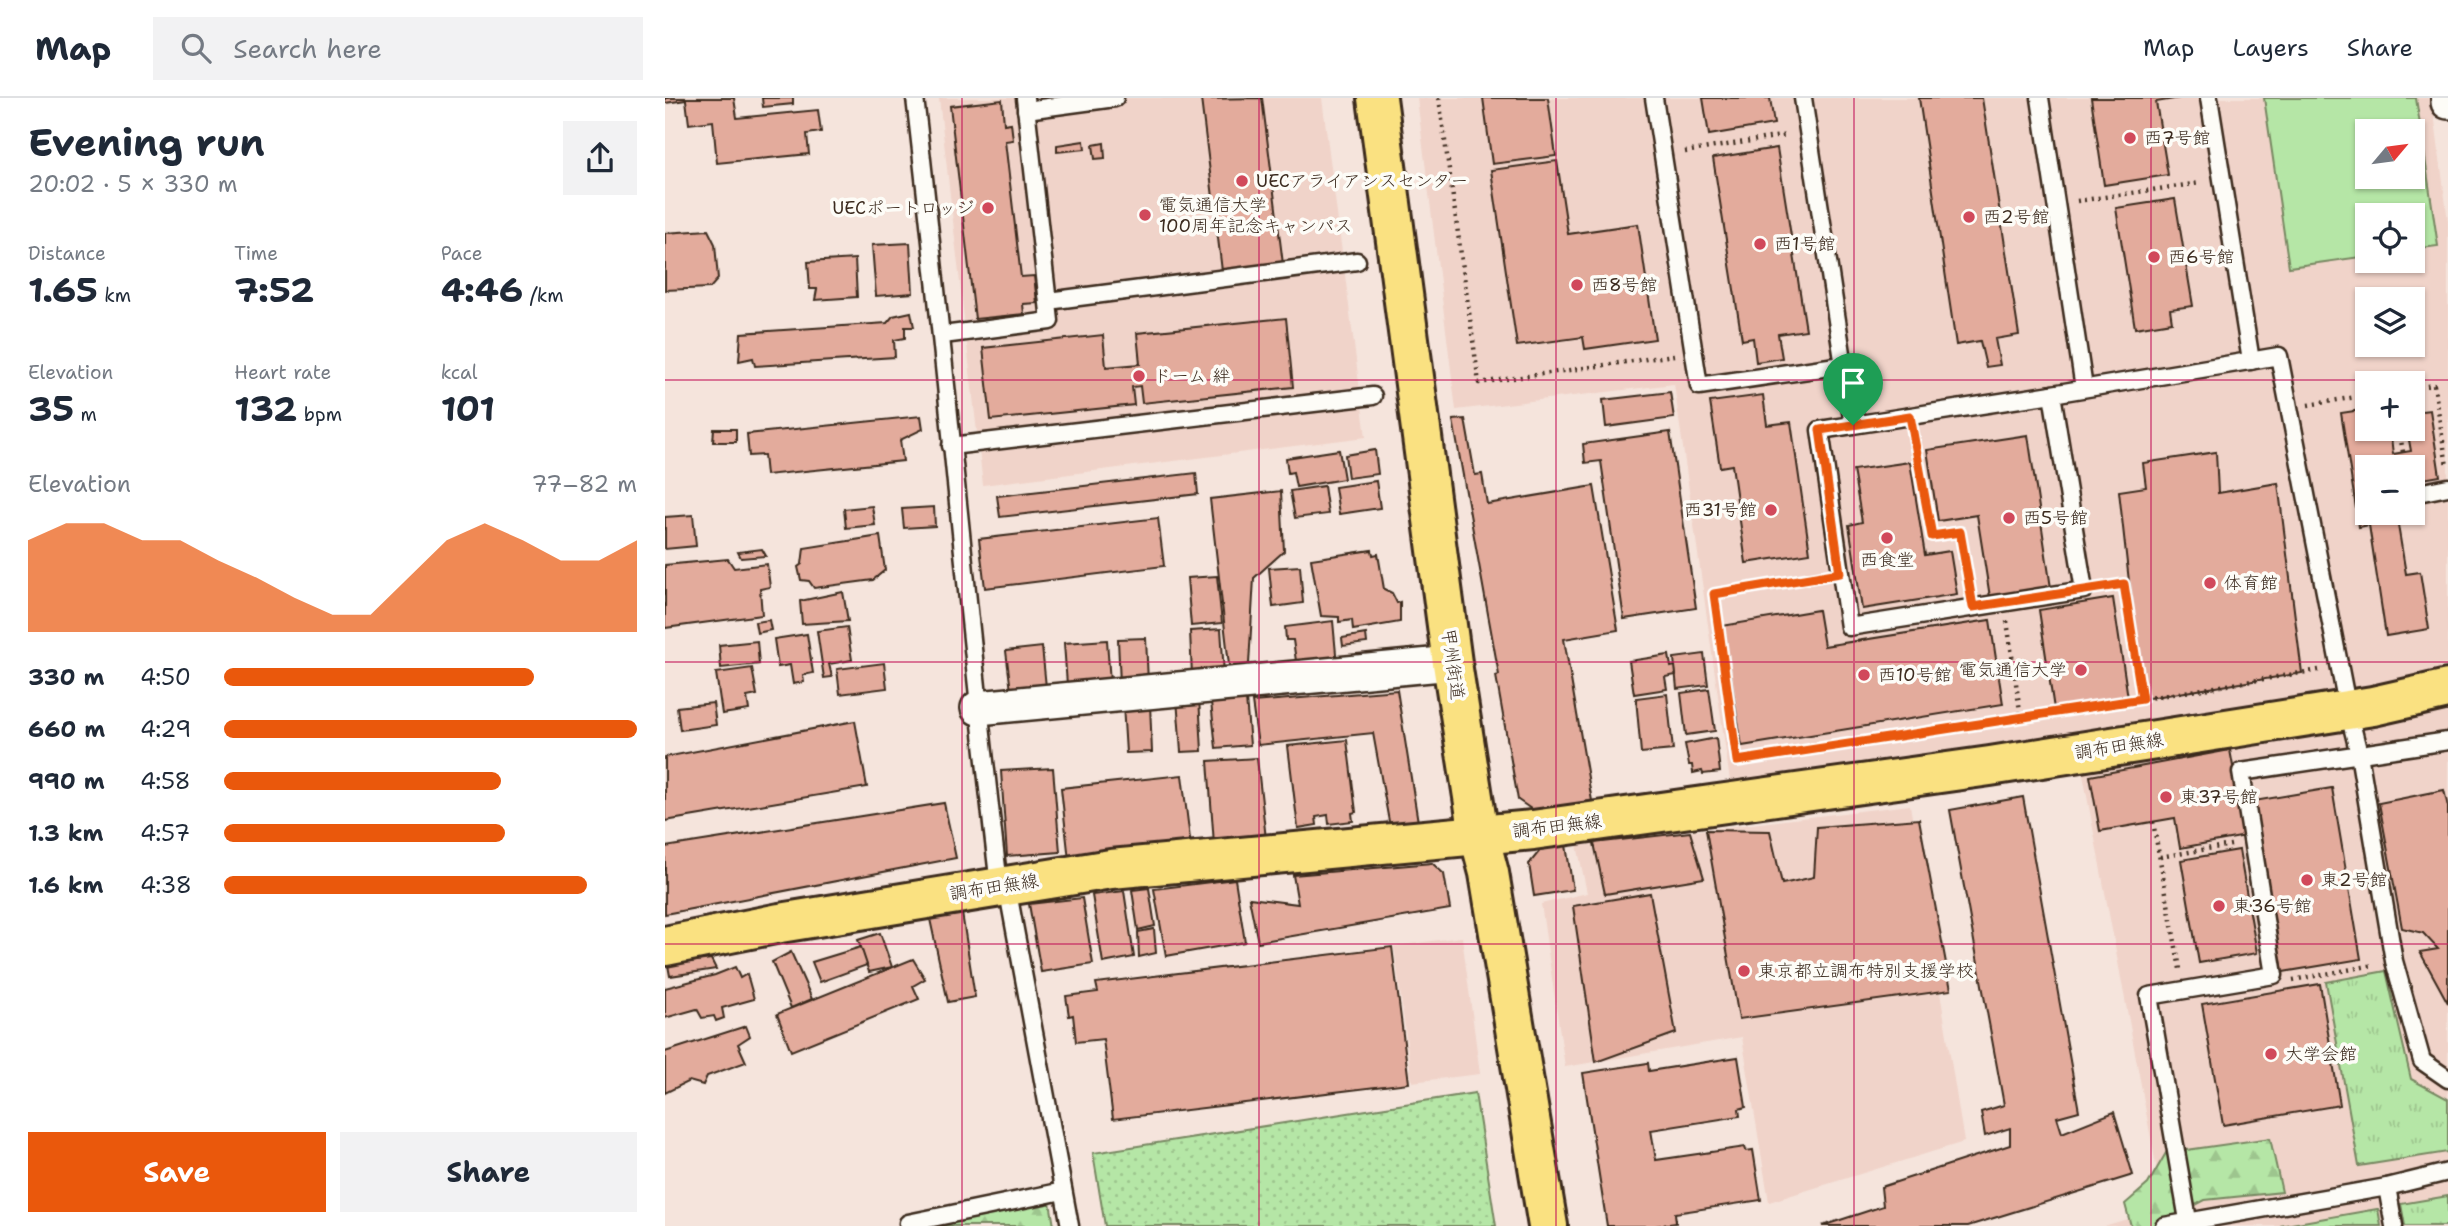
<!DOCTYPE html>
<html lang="en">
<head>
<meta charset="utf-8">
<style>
  body { margin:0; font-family:"Shantell Sans","Klee One",sans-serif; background:#f2f2f3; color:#1f2937; height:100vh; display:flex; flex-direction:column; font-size:26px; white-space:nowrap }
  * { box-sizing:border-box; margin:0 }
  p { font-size:23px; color:#747a83 }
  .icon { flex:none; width:38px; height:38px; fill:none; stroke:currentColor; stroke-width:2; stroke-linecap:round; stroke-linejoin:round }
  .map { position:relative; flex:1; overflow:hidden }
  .panel { display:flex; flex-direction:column; background:#fff; width:665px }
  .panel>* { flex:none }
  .needle { width:46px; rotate:61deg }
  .tools { position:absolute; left:1690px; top:21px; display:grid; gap:14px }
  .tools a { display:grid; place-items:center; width:70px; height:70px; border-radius:0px; background:#fff; box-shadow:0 2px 5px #0004; font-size:35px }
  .pin { position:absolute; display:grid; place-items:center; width:60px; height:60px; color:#fff; margin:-72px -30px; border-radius:50% 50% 50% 0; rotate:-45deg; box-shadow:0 0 7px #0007 }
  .pin .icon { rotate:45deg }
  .round { display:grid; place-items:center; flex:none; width:74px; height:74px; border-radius:0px; background:#f2f2f3 }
  .head { display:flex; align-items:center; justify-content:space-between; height:119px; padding:0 28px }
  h1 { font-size:38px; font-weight:700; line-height:52px }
  .metrics { display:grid; grid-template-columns:repeat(3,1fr); gap:10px; height:119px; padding:7px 28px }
  .metrics div { display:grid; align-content:center }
  .metrics b { font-size:35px; font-weight:700 }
  .metrics small { font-size:19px; font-weight:400 }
  .metrics p { font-size:19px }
  .chart { height:196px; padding:14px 28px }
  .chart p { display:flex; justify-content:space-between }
  .chart svg { width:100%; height:126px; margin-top:7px; fill:#ea580c; opacity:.7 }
  .action { display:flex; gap:14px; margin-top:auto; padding:14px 28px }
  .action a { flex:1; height:80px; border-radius:0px; background:#ea580c; color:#fff; font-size:28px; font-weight:700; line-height:80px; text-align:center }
  .action a+a { background:#f2f2f3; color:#1f2937 }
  ul { padding:0 28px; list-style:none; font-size:23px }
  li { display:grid; grid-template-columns:112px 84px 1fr; align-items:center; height:52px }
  li i { height:18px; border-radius:9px; background:#ea580c }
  header { display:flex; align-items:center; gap:42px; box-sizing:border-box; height:98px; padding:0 35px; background:#fff; border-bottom:2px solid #e0e1e3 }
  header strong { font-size:33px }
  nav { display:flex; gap:38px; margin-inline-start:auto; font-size:24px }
  .search { width:490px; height:63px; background:#f2f2f3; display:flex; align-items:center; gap:18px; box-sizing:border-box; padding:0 24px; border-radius:0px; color:#747a83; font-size:26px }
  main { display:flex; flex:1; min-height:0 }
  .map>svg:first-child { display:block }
</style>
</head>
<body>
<header>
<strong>Map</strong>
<div class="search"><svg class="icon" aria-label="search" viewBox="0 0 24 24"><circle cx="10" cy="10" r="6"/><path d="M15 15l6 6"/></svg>Search here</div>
<nav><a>Map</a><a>Layers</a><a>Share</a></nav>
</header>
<main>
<section class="panel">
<div class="head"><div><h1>Evening run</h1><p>20:02 · 5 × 330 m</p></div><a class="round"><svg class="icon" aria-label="share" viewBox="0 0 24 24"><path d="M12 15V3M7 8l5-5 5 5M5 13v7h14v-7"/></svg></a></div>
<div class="metrics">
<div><p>Distance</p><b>1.65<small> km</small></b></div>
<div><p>Time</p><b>7:52</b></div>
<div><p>Pace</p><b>4:46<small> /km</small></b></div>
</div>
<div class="metrics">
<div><p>Elevation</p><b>35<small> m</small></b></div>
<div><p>Heart rate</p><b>132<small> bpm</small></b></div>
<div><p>kcal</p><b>101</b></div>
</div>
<div class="chart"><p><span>Elevation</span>77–82 m</p>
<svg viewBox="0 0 160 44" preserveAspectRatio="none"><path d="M0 44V12L10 6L20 6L30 12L40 12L50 19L60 25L70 32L80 38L90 38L100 25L110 12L120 6L130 12L140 19L150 19L160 12V44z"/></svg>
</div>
<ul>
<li><b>330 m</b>4:50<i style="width:75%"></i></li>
<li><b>660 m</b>4:29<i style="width:100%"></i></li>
<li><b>990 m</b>4:58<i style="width:67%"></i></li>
<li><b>1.3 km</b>4:57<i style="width:68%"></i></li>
<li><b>1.6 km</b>4:38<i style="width:88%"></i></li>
</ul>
<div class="action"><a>Save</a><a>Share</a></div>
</section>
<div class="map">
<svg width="1783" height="1128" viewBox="0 0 1783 1128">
  <defs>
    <pattern id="grass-dots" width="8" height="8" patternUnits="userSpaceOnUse" patternTransform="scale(1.75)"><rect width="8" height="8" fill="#b5e6a6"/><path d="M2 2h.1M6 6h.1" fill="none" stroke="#9dc58e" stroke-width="1.8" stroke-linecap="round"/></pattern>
    <pattern id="forest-firs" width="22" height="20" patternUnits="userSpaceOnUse" patternTransform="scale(1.75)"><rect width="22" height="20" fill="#b5e6a6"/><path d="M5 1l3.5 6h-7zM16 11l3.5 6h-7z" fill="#9dc58e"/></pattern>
    <pattern id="park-tufts" width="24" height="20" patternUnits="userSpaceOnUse" patternTransform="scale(1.75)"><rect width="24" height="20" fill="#b5e6a6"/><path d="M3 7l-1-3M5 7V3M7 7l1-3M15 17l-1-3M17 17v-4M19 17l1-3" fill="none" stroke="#9dc58e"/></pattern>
  </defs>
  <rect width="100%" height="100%" fill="#f5e4dc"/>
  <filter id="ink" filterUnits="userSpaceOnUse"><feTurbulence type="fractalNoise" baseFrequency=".0143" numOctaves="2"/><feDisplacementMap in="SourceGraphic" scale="14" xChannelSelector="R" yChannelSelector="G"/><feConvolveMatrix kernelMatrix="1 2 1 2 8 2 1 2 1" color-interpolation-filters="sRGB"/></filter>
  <g filter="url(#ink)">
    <!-- built -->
    <g fill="#f0d3c9" fill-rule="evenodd">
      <path d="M274,0H657L701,339L318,387Z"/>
      <path d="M752,0H1767L1783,123V1128H1439L1499,1110L1410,634L1065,683L1009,286L791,312ZM1703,33H1748V79H1703ZM1703,117H1748V163H1703ZM1703,201H1748V247H1703ZM1703,285H1748V331H1703ZM1703,369H1748V415H1703Z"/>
      <path d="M1245,707L1299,1044L1104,1104L1077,939L900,969L876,806L922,795L912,747Z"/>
      <path d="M797,839L815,976L747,984L729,848Z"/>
    </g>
    <!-- grass -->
    <path fill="url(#grass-dots)" stroke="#788862" stroke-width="2" d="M810,995L831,1128H440L428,1055Z"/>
    <!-- forest -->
    <g fill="url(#forest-firs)" stroke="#788862" stroke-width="2">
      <path d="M1605,1040L1617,1094L1540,1102L1515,1115L1518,1128H1466L1460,1106L1483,1086L1501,1055Z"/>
      <path d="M385,1104L389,1128H261Z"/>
    </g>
    <!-- park -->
    <g fill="url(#park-tufts)" stroke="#788862" stroke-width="2">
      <path d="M1721,873L1746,981L1783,1001V1054L1694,1068L1661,884Z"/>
      <path d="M1783,1098V1128H1740L1736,1106Z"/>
      <path d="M1713,1111L1716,1128H1615L1712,1111Z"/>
    </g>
    <!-- garden -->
    <path fill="#b5e6a6" stroke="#788862" stroke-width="2" fill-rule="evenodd" d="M1599,0H1751L1773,148L1748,151V117H1703V158L1624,169ZM1703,33H1748V79H1703Z"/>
    <!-- building -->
    <g fill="#e3ab9c" stroke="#3b2a1e" stroke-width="2">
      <path d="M0,0H69L72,20L153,12L156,34L142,36L144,56L52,65L48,23L24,26L21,2L0,5Z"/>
      <path d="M97,0H128V6L98,9Z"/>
      <path d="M597,0L618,166L557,173L536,1Z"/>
      <path d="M818,0H883L891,58L827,66Z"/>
      <path d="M1038,0H1105L1109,26L1044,37Z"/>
      <path d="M1254,0H1317L1354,237L1330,241L1335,267L1321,269L1315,243L1291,247Z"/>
      <path d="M1426,0H1515L1491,4L1503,77L1439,87Z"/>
      <path d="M337,2L339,26L346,25L348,42L340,43L356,179L369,178L372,205L358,206L359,216L310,221L285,8Z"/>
      <path d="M419,43L420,51L392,54V47Z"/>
      <path d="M439,45L440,60L430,61L428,47Z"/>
      <path d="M1112,50L1141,232L1113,236L1117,260L1091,264L1088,240L1077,242L1048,60Z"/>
      <path d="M892,63L903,136L973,126L990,241L920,251L918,239L852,248L826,72Z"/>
      <path d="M1510,101L1528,208L1505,211L1507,224L1470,230L1451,110Z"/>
      <path d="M43,132L50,146L53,181L45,190L0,192V135Z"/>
      <path d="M245,145L248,195L211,198L207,147Z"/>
      <path d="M190,161L192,199L150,202L152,191H145L143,164Z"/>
      <path d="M246,214L249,229H240V240L229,242L230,259L90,268L88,260L74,263L76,235L222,225L228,218Z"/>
      <path d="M621,220L628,289L477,305L475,288L467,289L469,307L326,322L318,250L438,237L441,269L475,266L472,235Z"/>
      <path d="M1005,294L1009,320L941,329L938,302Z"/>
      <path d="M1098,297L1102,327L1126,324L1145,455L1081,465L1067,367L1055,369L1045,304Z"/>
      <path d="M1703,311V331H1725L1728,356L1746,353L1742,331H1748V314L1765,312L1775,378L1752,382L1753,395L1748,396V369H1703V415H1734H1731L1741,476L1755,474L1764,531L1721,538L1704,427L1694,429L1676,315Z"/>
      <path d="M256,318L258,331L235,342L238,363L101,377L99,357L84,358L82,336Z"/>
      <path d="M800,321L810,377L817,376L822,406L929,388L953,532L899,541L927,703L869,713L853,702L831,578L834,577L788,322Z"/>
      <path d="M49,331H71V344H48Z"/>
      <path d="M1005,334L1031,510L959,521L936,363L920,365L918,346Z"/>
      <path d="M1363,337L1386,490L1325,499L1312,417L1273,423L1262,352Z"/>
      <path d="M674,352L679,381L631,389L628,374L623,375L621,360Z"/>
      <path d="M710,352L713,376L683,380L680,357Z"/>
      <path d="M1551,354L1553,395L1613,385L1637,575L1477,601L1454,393L1481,389L1478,365Z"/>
      <path d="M1245,364L1260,457L1285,453L1292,496L1197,511L1184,427L1197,424L1188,372Z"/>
      <path d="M531,375L533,396L335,419L332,398Z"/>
      <path d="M711,383L715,410L674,416L670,389Z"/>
      <path d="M659,388L663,416L630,420L625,393Z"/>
      <path d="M616,393L619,453L589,480L584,566L565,576L545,401Z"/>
      <path d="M207,408L210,427L181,430L179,411Z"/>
      <path d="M269,409L270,428L239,430L237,411Z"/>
      <path d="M28,417L31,448L0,451V419Z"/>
      <path d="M493,420L499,468L320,490L314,441Z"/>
      <path d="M215,438L220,472L208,482L149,490L144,483L136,482L133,469L137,466L139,450Z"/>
      <path d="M97,451L101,458L76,460L73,454Z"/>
      <path d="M707,452L708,457L713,456L719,491L727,495L732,505L735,504V524L688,532L687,522L674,524V519L656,518L646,461Z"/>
      <path d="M63,461L69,470L102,466L105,489L95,491L97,517L0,530V467Z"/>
      <path d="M635,468L638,505L608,509L604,470Z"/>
      <path d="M552,478L557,525L526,528L522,480Z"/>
      <path d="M178,494L183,523L137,526L135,503Z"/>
      <path d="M1448,500L1463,600L1389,611L1374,512Z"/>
      <path d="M1153,512L1159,548L1325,522L1338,606L1077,648L1057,528Z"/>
      <path d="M104,522L106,532L92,535L90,524Z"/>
      <path d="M668,523L672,567L632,570L628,542H621L620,529Z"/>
      <path d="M182,529L187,562L164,566L167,579L159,580L152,533Z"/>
      <path d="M556,531L559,576L527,577L525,533Z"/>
      <path d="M142,536L148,575L138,577L139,584L128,586L125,567L113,569L109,541Z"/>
      <path d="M701,536L702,545L678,548L677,540Z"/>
      <path d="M481,540L483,585L455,586L453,541Z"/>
      <path d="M442,542L445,585L402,587L399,545Z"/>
      <path d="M92,543L94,566L56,570L54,547Z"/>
      <path d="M377,549L381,589L346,593L341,553Z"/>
      <path d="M1039,556L1043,587L1012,591L1009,560Z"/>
      <path d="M1004,557L1006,569L1010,568L1011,577L1000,579L1002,591L969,596L964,563Z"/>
      <path d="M219,565L222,590L175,596L172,571Z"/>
      <path d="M87,570L92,597L82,599L84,612L57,616L51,575Z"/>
      <path d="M1044,591L1050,633L1021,637L1016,595Z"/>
      <path d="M732,592L753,724L725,729L708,635L593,647L587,604Z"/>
      <path d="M1002,596L1008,652L976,655L971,600Z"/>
      <path d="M534,599L537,653L516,654L512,601Z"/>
      <path d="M581,601L585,647L551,650L546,604Z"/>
      <path d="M48,605L51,627L15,632L12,609Z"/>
      <path d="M485,606L487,654L461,655L458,607Z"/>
      <path d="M190,623L202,689L0,723V659Z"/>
      <path d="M1051,640L1055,674L1038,676L1037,673L1028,675L1027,667H1024L1020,646Z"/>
      <path d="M682,642L691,714L687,715L688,723L664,726L663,717L651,719L652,727L633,730L623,648Z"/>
      <path d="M1565,652L1581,738L1515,750L1510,720L1435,733L1425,678Z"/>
      <path d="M592,660L601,741L549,746L543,663Z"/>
      <path d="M388,670L395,754L342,758L336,673Z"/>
      <path d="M517,677L526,749L404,762L396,690Z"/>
      <path d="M1667,690L1696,861L1618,874L1589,703Z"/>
      <path d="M1779,692L1783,709V905L1755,854L1773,851L1758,835L1737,830L1714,705Z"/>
      <path d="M1358,699L1414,1013L1392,1019L1397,1035L1449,1014L1468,1077L1303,1128H1157L1218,1108L1216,1089L1345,1047V1030L1320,1038L1316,1014L1339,1007L1285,712Z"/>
      <path d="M279,705L291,760L0,816V749Z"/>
      <path d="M1254,721L1286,892L1074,921L1041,732L1105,733L1117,786L1149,779L1152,729Z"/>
      <path d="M1025,734L1039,780L940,796L929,745Z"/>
      <path d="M901,747L908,792L869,798L864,766L877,750Z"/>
      <path d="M1574,752L1592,855L1534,865L1516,762Z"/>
      <path d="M767,765L779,776L785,811L593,844L584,800L633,806L628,777Z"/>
      <path d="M570,781L580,844L501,858L489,791Z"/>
      <path d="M484,790L490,828L473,832L467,792Z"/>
      <path d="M459,793L469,859L438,865L427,797Z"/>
      <path d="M985,795L1011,935L931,964L908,808Z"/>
      <path d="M417,800L428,866L376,874L364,806Z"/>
      <path d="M297,815L310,899L283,904L265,821Z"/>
      <path d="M489,831L491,855L474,859L473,834Z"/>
      <path d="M215,835L227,869L204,874L193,842Z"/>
      <path d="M196,849L202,867L155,884L147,864Z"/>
      <path d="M727,849L744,985L448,1021L438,941L411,944L408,917L404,918L401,898L433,894L431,885Z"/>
      <path d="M126,854L147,901L126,910L107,864Z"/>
      <path d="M46,861L51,871L5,878L3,867Z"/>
      <path d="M248,861L260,881L248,888L254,901L126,953L112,916Z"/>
      <path d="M70,869L75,880L82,876L89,901L57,910L59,920L51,923L49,918L37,920L32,911L0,920V890L50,877Z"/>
      <path d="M1655,886L1675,1007L1558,1027L1537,906Z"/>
      <path d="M81,928L85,938L73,946L81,964L42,978L38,987L24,983L0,995V954Z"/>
      <path d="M1073,959L1081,1009L1074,1011L1075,1018L986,1032L991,1062L1080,1049L1081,1053L1088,1052L1096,1102L1010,1115L1011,1125L990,1128H942L918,975L983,965L984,973Z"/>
    </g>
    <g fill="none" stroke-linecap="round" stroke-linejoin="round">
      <!-- service casing -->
      <g stroke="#3b2a1e" stroke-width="21">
        <g id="service">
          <path d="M250,0C280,257 302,514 332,770L345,805L405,1128"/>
          <path d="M989,0L1034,288L1178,267"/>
          <path d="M1138,0L1188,327L1155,332L1184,529L1419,492L1387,296L1188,327"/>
          <path d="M1375,0L1419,290"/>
          <path d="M1544,0L1586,263"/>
          <path d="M361,12L450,0"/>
          <path d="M383,203L692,163"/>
          <path d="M278,237L385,223L360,0"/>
          <path d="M1387,296L1614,258L1683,612L1694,656L1729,863L1757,963L1783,981"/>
          <path d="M286,348L708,298"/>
          <path d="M1753,395L1783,389"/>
          <path d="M1722,1089L1729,1128"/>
          <path d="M1523,1122L1484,898L1609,877L1576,674L1783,643"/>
          <path d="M243,1125L398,1093"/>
          <path d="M1499,1128L1722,1089L1783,1074"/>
        </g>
      </g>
      <!-- minor casing -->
      <g stroke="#3b2a1e" stroke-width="38">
        <g id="minor">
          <path d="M1783,0V4"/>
          <path d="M313,610L787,565"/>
        </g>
      </g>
      <!-- primary casing -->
      <g stroke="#3b2a1e" stroke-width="44">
        <path id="primary" d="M0,848L115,825L446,771L868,732L1325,668L1708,608L1783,591"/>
      </g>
      <!-- trunk casing -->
      <g stroke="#3b2a1e" stroke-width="44">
        <path id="trunk" d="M712,0L787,565L814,737L824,775L883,1128"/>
      </g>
      <!-- path -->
      <g stroke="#3b2a1e" stroke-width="4.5" stroke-dasharray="2 5" stroke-linecap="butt">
        <path d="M774,0L814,285L1009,257"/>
        <path d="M1020,54L1122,37"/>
        <path d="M1412,103L1535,85"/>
        <path d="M1748,290L1769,287L1782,368"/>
        <path d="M1643,307L1703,297"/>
        <path d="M1734,331L1738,354"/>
        <path d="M1249,340L1267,438L1295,434L1304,489"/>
        <path d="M1154,479L1049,496L1072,663L1356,620L1342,523"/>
        <path d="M1438,489L1459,486L1477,601L1654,572"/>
        <path d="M1356,620L1477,601"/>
        <path d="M1488,724L1515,871"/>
        <path d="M1495,759L1566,747"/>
        <path d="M1628,882L1709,867"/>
      </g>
      <!-- service -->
      <use href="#service" stroke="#fdfcf7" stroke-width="16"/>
      <!-- minor -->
      <use href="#minor" stroke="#fdfcf7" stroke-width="33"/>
      <!-- primary -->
      <use href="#primary" stroke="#fae181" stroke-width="38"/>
      <!-- trunk -->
      <use href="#trunk" stroke="#fae181" stroke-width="38"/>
    </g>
  </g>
  <g fill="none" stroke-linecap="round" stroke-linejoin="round" filter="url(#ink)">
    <!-- route casing -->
    <g stroke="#fff" stroke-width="14">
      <path id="route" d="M1245,318L1267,438L1295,434L1308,509L1459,486L1477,601L1072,663L1049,496L1175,475L1155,332Z"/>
    </g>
    <!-- route -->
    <use href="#route" stroke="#ea580c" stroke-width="9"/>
  </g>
  <!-- grid -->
  <path fill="none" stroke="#c2185b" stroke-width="2" stroke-opacity="0.55" d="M297,0V1128M594,0V1128M891,0V1128M1189,0V1128M1486,0V1128M0,282H1783M0,564H1783M0,846H1783"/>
  <!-- markers -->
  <g fill="#d1495b" stroke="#fdfcf7" stroke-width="2.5">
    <circle cx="1465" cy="40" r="7"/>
    <circle cx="577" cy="83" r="7"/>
    <circle cx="323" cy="110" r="7"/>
    <circle cx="480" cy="117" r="7"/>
    <circle cx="1304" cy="119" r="7"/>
    <circle cx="1095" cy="146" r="7"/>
    <circle cx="1489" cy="159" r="7"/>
    <circle cx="912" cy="187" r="7"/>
    <circle cx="474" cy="278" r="7"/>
    <circle cx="1106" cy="412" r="7"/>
    <circle cx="1344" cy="420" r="7"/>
    <circle cx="1222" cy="440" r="7"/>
    <circle cx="1545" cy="485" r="7"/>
    <circle cx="1416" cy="572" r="7"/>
    <circle cx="1199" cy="577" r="7"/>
    <circle cx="1501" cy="699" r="7"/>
    <circle cx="1642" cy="782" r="7"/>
    <circle cx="1554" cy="808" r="7"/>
    <circle cx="1079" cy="873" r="7"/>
    <circle cx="1606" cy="956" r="7"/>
  </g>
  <g text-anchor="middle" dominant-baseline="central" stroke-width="7" stroke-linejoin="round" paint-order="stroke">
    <!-- poi labels -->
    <g font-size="18" fill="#3b2a1e" stroke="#fdfcf7" text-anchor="start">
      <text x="1479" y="40">西7号館</text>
      <text x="591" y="83">UECアライアンスセンター</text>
      <text x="494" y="107">電気通信大学<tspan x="494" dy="21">100周年記念キャンパス</tspan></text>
      <text x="309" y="110" text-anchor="end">UECポートロッジ</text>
      <text x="1318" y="119">西2号館</text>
      <text x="1109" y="146">西1号館</text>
      <text x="1503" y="159">西6号館</text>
      <text x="926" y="187">西8号館</text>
      <text x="488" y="278">ドーム 絆</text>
      <text x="1092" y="412" text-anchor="end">西31号館</text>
      <text x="1358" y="420">西5号館</text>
      <text x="1222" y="462" text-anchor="middle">西食堂</text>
      <text x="1559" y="485">体育館</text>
      <text x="1402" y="572" text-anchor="end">電気通信大学</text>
      <text x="1213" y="577">西10号館</text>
      <text x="1515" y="699">東37号館</text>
      <text x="1656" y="782">東2号館</text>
      <text x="1568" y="808">東36号館</text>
      <text x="1093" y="873">東京都立調布特別支援学校</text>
      <text x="1620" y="956">大学会館</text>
    </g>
    <!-- street labels -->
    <g font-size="18" fill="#3b2a1e" stroke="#fdfcf7">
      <text transform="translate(788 566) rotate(82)">甲州街道</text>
      <text transform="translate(1454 648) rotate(-9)">調布田無線</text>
      <text transform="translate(892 728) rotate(-7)">調布田無線</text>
      <text transform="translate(329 789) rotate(-9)">調布田無線</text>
    </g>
  </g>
</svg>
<div class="tools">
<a><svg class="needle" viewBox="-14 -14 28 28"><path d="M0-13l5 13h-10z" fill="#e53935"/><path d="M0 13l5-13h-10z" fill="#747a83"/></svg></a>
<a><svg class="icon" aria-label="locate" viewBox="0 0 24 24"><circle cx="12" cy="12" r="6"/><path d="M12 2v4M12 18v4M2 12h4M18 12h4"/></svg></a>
<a><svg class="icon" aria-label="layers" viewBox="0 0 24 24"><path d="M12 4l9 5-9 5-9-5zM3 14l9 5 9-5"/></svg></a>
<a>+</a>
<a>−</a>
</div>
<div class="pin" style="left:1188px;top:327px;background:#1e9e55"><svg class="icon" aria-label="arrive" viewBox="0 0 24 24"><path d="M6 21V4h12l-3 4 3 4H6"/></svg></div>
</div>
</main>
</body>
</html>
